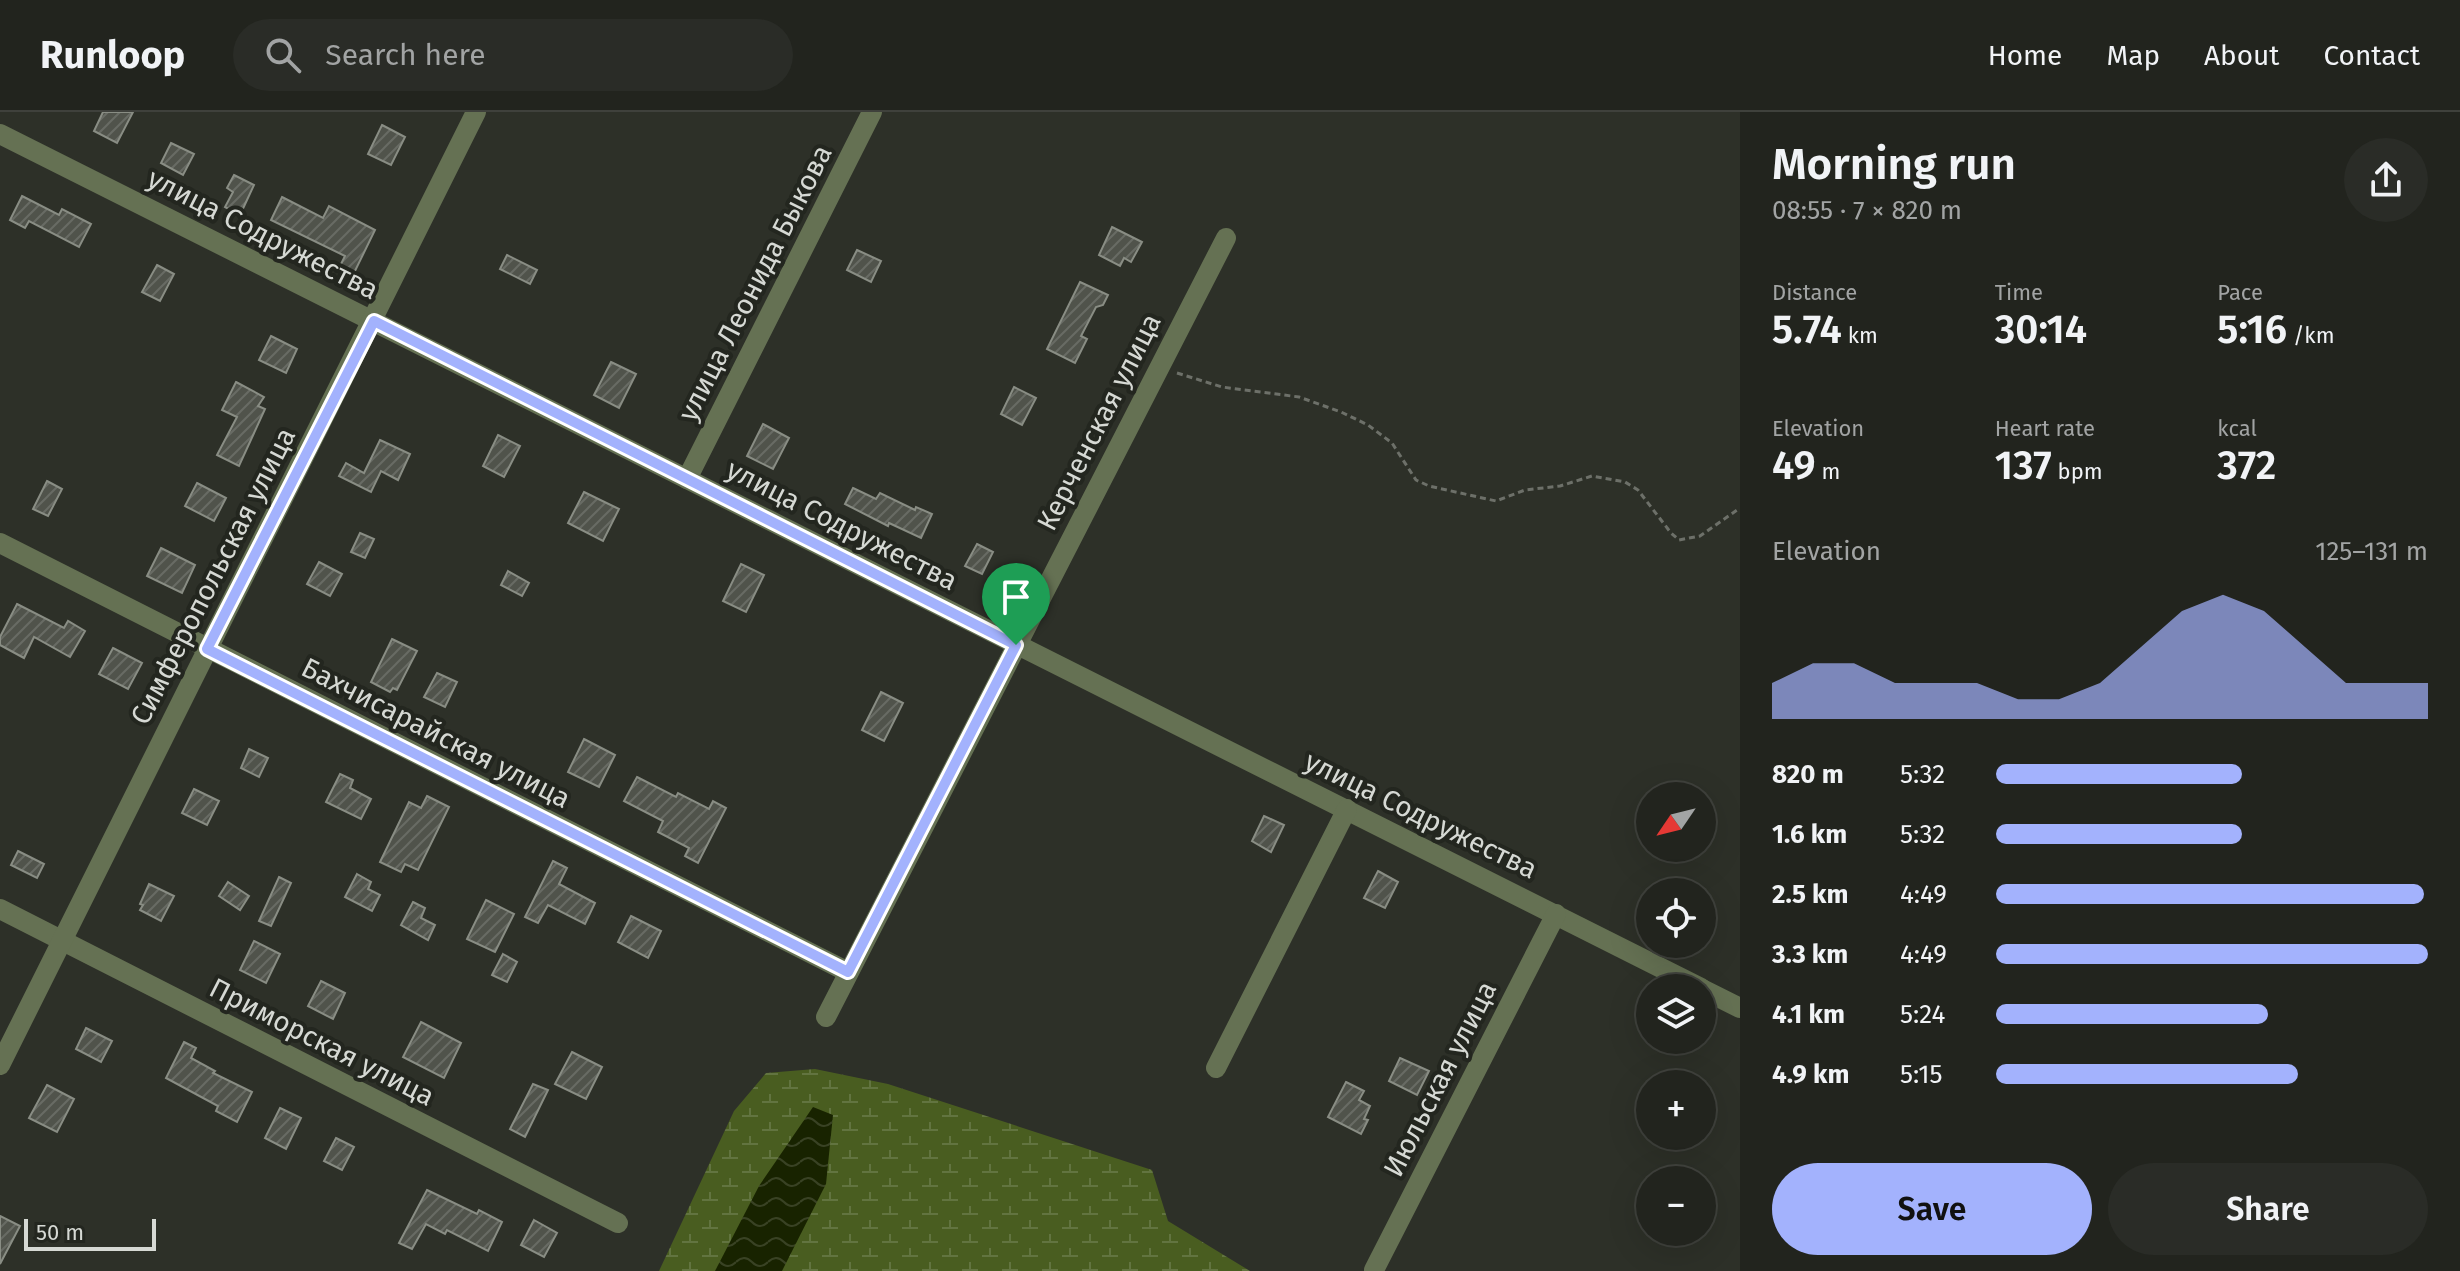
<!DOCTYPE html>
<html lang="en">
<head>
<meta charset="utf-8">
<style>
  body { margin:0; font-family:"Fira Sans",sans-serif; background:#2a2c27; color:#f1f3f6; height:100vh; display:flex; flex-direction:column; font-size:30px; white-space:nowrap }
  * { box-sizing:border-box; margin:0 }
  p { font-size:26px; color:#a2a4a4 }
  .icon { flex:none; width:44px; height:44px; fill:none; stroke:currentColor; stroke-width:2; stroke-linecap:round; stroke-linejoin:round }
  .map { position:relative; flex:1; overflow:hidden }
  .details { display:flex; flex-direction:column; background:#22241e; width:720px }
  .details>* { flex:none }
  .needle { width:52px; rotate:235deg }
  .buttons { position:absolute; left:1636px; top:670px; display:grid; gap:16px }
  .buttons a { display:grid; place-items:center; width:80px; height:80px; border-radius:50%; background:#22241e; box-shadow:0 8px 32px #0002,0 0 0 2px #3f413c; font-size:40px }
  .scale { position:absolute; left:24px; bottom:20px; width:132px; box-sizing:border-box; padding-left:8px; border:4px solid #d6d9d4; border-top:0; font-size:22px; line-height:28px; white-space:nowrap; color:#d6d9d4; -webkit-text-stroke:6px #23261f; paint-order:stroke }
  .pin { position:absolute; display:grid; place-items:center; width:68px; height:68px; color:#fff; margin:-82px -34px; border-radius:50% 50% 50% 0; rotate:-45deg; box-shadow:0 0 8px #0007 }
  .pin .icon { rotate:45deg }
  .round { display:grid; place-items:center; flex:none; width:84px; height:84px; border-radius:42px; background:#2a2c27 }
  .headline { display:flex; align-items:center; justify-content:space-between; height:136px; padding:0 32px }
  h1 { font-size:44px; font-weight:600; line-height:60px }
  .figures { display:grid; grid-template-columns:repeat(3,1fr); gap:12px; height:136px; padding:8px 32px }
  .figures div { display:grid; align-content:center }
  .figures b { font-size:40px; font-weight:600 }
  .figures small { font-size:22px; font-weight:400 }
  .figures p { font-size:22px }
  .chart { height:224px; padding:16px 32px }
  .chart p { display:flex; justify-content:space-between }
  .chart svg { width:100%; height:144px; margin-top:8px; fill:#a3b2fd; opacity:.7 }
  .button { display:flex; gap:16px; margin-top:auto; padding:16px 32px }
  .button a { flex:1; height:92px; border-radius:48px; background:#a3b2fd; color:#111; font-size:32px; font-weight:600; line-height:92px; text-align:center }
  .button a+a { background:#2a2c27; color:#f1f3f6 }
  ul { padding:0 32px; list-style:none; font-size:26px }
  li { display:grid; grid-template-columns:128px 96px 1fr; align-items:center; height:60px }
  li i { height:20px; border-radius:10px; background:#a3b2fd }
  header { display:flex; align-items:center; gap:48px; box-sizing:border-box; height:112px; padding:0 40px; background:#22241e; border-bottom:2px solid #3f413c }
  header strong { font-size:38px }
  nav { display:flex; gap:44px; margin-inline-start:auto; font-size:28px }
  .search { width:560px; height:72px; background:#2a2c27; display:flex; align-items:center; gap:20px; box-sizing:border-box; padding:0 28px; border-radius:44px; color:#a2a4a4; font-size:30px }
  main { display:flex; flex:1; min-height:0 }
  .map>svg:first-child { display:block }
</style>
</head>
<body>
<header>
<strong>Runloop</strong>
<div class="search"><svg class="icon" aria-label="search" viewBox="0 0 24 24"><circle cx="10" cy="10" r="6"/><path d="M15 15l6 6"/></svg>Search here</div>
<nav><a>Home</a><a>Map</a><a>About</a><a>Contact</a></nav>
</header>
<main>
<div class="map">
<svg width="1740" height="1159" viewBox="0 0 1740 1159">
  <defs>
    <pattern id="wetland-marsh" width="20" height="14" patternUnits="userSpaceOnUse" patternTransform="scale(2)"><rect width="20" height="14" fill="#495d20"/><path d="M1 5h8M5 5V1M11 12h8M15 12V8" fill="none" stroke="#627440"/></pattern>
    <pattern id="water-waves" width="16" height="10" patternUnits="userSpaceOnUse" patternTransform="scale(2)"><rect width="16" height="10" fill="#182300"/><path d="M0 5q4-4 8 0t8 0" fill="none" stroke="#394224"/></pattern>
    <pattern id="building-hatch" width="6" height="6" patternUnits="userSpaceOnUse" patternTransform="scale(2)"><rect width="6" height="6" fill="#50534b"/><path d="M-1 1l2-2M0 6l6-6M5 7l2-2" fill="none" stroke="#686b64"/></pattern>
  </defs>
  <rect width="100%" height="100%" fill="#2d3028"/>
  <!-- wetland -->
  <path fill="url(#wetland-marsh)" d="M815,957L888,972L1152,1058L1168,1109L1250,1159H659L734,999L766,961Z"/>
  <!-- water -->
  <path fill="url(#water-waves)" d="M813,995L833,1003L826,1072L782,1159H715L759,1074Z"/>
  <!-- building -->
  <g fill="url(#building-hatch)" stroke="#898d84" stroke-width="2">
    <path d="M103,0H133L117,31L94,19Z"/>
    <path d="M382,13L405,25L391,53L368,42Z"/>
    <path d="M171,31L194,42L183,63L161,51Z"/>
    <path d="M234,63L254,73L240,103L225,95L233,80L227,76Z"/>
    <path d="M22,84L59,103L62,97L91,112L79,135L29,109L25,116L10,108Z"/>
    <path d="M282,85L323,106L329,94L375,118L354,161L340,154L345,144L271,108Z"/>
    <path d="M1112,115L1142,130L1131,150L1124,146L1120,154L1099,143Z"/>
    <path d="M857,138L881,149L871,170L847,158Z"/>
    <path d="M507,143L537,158L530,172L500,157Z"/>
    <path d="M157,153L174,162L160,189L142,180Z"/>
    <path d="M1080,170L1108,183L1103,193L1096,195L1081,224L1087,227L1075,251L1047,237Z"/>
    <path d="M271,224L297,237L286,261L259,248Z"/>
    <path d="M611,250L636,262L619,296L594,283Z"/>
    <path d="M236,270L264,285L258,294L265,297L239,354L217,343L237,305L222,298Z"/>
    <path d="M1014,275L1036,286L1022,313L1001,302Z"/>
    <path d="M763,312L789,326L773,357L747,344Z"/>
    <path d="M498,323L520,334L504,365L483,354Z"/>
    <path d="M380,328L410,342L398,368L381,359L371,380L339,364L346,351L364,361Z"/>
    <path d="M47,369L62,377L48,404L33,397Z"/>
    <path d="M197,371L226,386L214,409L185,394Z"/>
    <path d="M853,376L876,387L880,381L915,398L916,395L932,402L921,426L889,411L888,414L845,392Z"/>
    <path d="M584,380L619,397L603,429L568,411Z"/>
    <path d="M360,421L374,427L365,446L351,440Z"/>
    <path d="M977,432L993,440L982,462L965,454Z"/>
    <path d="M161,436L195,453L182,481L147,464Z"/>
    <path d="M319,450L342,462L330,484L307,472Z"/>
    <path d="M741,452L764,463L746,500L723,489Z"/>
    <path d="M508,459L529,471L522,484L501,473Z"/>
    <path d="M17,492L64,516L68,509L85,519L70,545L34,525L24,546L0,533V525Z"/>
    <path d="M392,527L417,539L397,578L393,576L390,580L371,570Z"/>
    <path d="M113,536L142,551L128,577L99,562Z"/>
    <path d="M437,561L457,570L445,595L424,585Z"/>
    <path d="M881,580L903,591L884,629L862,618Z"/>
    <path d="M584,627L615,643L599,675L568,660Z"/>
    <path d="M249,637L268,646L259,665L241,656Z"/>
    <path d="M340,662L353,668L350,676L371,687L361,707L326,690Z"/>
    <path d="M637,665L676,685L678,681L709,697L713,689L726,696L698,751L685,744L689,736L658,720L663,709L624,689Z"/>
    <path d="M194,677L219,689L207,713L182,701Z"/>
    <path d="M427,684L449,695L418,758L405,752L401,760L380,750L409,690L421,696Z"/>
    <path d="M1264,704L1284,713L1271,740L1252,729Z"/>
    <path d="M18,739L44,752L37,766L11,753Z"/>
    <path d="M553,749L567,756L559,772L595,791L585,812L548,793L538,811L525,805Z"/>
    <path d="M1378,759L1398,770L1385,796L1364,786Z"/>
    <path d="M357,762L371,770L368,777L380,783L372,799L345,785Z"/>
    <path d="M279,765L291,771L271,814L259,809Z"/>
    <path d="M228,770L249,784L240,798L219,784Z"/>
    <path d="M149,772L174,784L161,809L140,798L143,793L140,792Z"/>
    <path d="M486,788L514,802L495,840L467,827Z"/>
    <path d="M413,790L425,796L421,806L435,813L428,828L401,813Z"/>
    <path d="M631,804L661,819L648,846L618,830Z"/>
    <path d="M254,829L280,842L266,871L240,858Z"/>
    <path d="M503,842L517,850L507,870L492,863Z"/>
    <path d="M321,869L345,881L333,907L308,894Z"/>
    <path d="M421,910L461,931L444,966L403,945Z"/>
    <path d="M86,916L112,929L101,950L76,937Z"/>
    <path d="M184,930L196,936L191,946L215,959L213,961L252,980L237,1010L216,999L218,994L166,966Z"/>
    <path d="M572,940L602,955L586,987L555,972Z"/>
    <path d="M1400,946L1429,959L1417,983L1389,969Z"/>
    <path d="M1346,970L1364,979L1359,988L1370,994L1364,1007L1368,1008L1361,1022L1328,1005Z"/>
    <path d="M533,972L548,978L525,1025L510,1017Z"/>
    <path d="M47,973L74,987L57,1020L29,1006Z"/>
    <path d="M280,996L301,1006L286,1037L265,1026Z"/>
    <path d="M336,1026L354,1035L342,1058L324,1049Z"/>
    <path d="M427,1078L477,1102L479,1098L502,1110L488,1139L447,1118L445,1122L426,1112L412,1137L399,1131Z"/>
    <path d="M0,1104L20,1114L0,1152Z"/>
    <path d="M534,1108L557,1121L544,1145L521,1133Z"/>
  </g>
  <g fill="none" stroke-linecap="round" stroke-linejoin="round">
    <!-- path -->
    <path stroke="#6d7069" stroke-width="3" stroke-dasharray="6 4" stroke-linecap="butt" d="M1177,261L1222,275L1299,285L1341,300L1368,313L1392,331L1416,368L1429,374L1496,389L1525,378L1560,374L1592,364L1625,370L1638,378L1671,421L1679,428L1700,424L1740,396"/>
    <!-- minor -->
    <g stroke="#657153" stroke-width="20">
      <path d="M0,22L1701,876"/>
      <path d="M687,367L872,0"/>
      <path d="M0,431L848,860"/>
      <path d="M0,797L618,1111"/>
      <path d="M1702,877L1740,896"/>
      <path d="M826,905L1226,126"/>
      <path d="M0,953L476,0"/>
      <path d="M1216,956L1347,697"/>
      <path d="M1374,1158L1556,802"/>
    </g>
  </g>
  <g fill="none" stroke-linecap="round" stroke-linejoin="round">
    <!-- route casing -->
    <g stroke="#fff" stroke-width="16">
      <path id="route" d="M374,209L1016,533L848,860L207,537Z"/>
    </g>
    <!-- route -->
    <use href="#route" stroke="#a3b2fd" stroke-width="10"/>
  </g>
  <g text-anchor="middle" dominant-baseline="central" stroke-width="8" stroke-linejoin="round" paint-order="stroke">
    <!-- street labels -->
    <g font-size="28" fill="#d6d9d4" stroke="#23261f">
      <text transform="translate(263 122) rotate(27)">улица Содружества</text>
      <text transform="translate(755 171) rotate(-63)">улица Леонида Быкова</text>
      <text transform="translate(1099 310) rotate(-63)">Керченская улица</text>
      <text transform="translate(842 413) rotate(27)">улица Содружества</text>
      <text transform="translate(213 464) rotate(-63)">Симферопольская улица</text>
      <text transform="translate(436 621) rotate(27)">Бахчисарайская улица</text>
      <text transform="translate(1421 703) rotate(26)">улица Содружества</text>
      <text transform="translate(322 930) rotate(27)">Приморская улица</text>
      <text transform="translate(1440 967) rotate(-63)">Июльская улица</text>
    </g>
  </g>
</svg>
<div class="buttons">
<a><svg class="needle" viewBox="-14 -14 28 28"><path d="M0-13l5 13h-10z" fill="#e53935"/><path d="M0 13l5-13h-10z" fill="#a2a4a4"/></svg></a>
<a><svg class="icon" aria-label="locate" viewBox="0 0 24 24"><circle cx="12" cy="12" r="6"/><path d="M12 2v4M12 18v4M2 12h4M18 12h4"/></svg></a>
<a><svg class="icon" aria-label="layers" viewBox="0 0 24 24"><path d="M12 4l9 5-9 5-9-5zM3 14l9 5 9-5"/></svg></a>
<a>+</a>
<a>−</a>
</div>
<div class="scale">50 m</div>
<div class="pin" style="left:1016px;top:533px;background:#1e9e55"><svg class="icon" aria-label="arrive" viewBox="0 0 24 24"><path d="M6 21V4h12l-3 4 3 4H6"/></svg></div>
</div>
<section class="details">
<div class="headline"><div><h1>Morning run</h1><p>08:55 · 7 × 820 m</p></div><a class="round"><svg class="icon" aria-label="share" viewBox="0 0 24 24"><path d="M12 15V3M7 8l5-5 5 5M5 13v7h14v-7"/></svg></a></div>
<div class="figures">
<div><p>Distance</p><b>5.74<small> km</small></b></div>
<div><p>Time</p><b>30:14</b></div>
<div><p>Pace</p><b>5:16<small> /km</small></b></div>
</div>
<div class="figures">
<div><p>Elevation</p><b>49<small> m</small></b></div>
<div><p>Heart rate</p><b>137<small> bpm</small></b></div>
<div><p>kcal</p><b>372</b></div>
</div>
<div class="chart"><p><span>Elevation</span>125–131 m</p>
<svg viewBox="0 0 160 44" preserveAspectRatio="none"><path d="M0 44V33L10 27L20 27L30 33L40 33L50 33L60 38L70 38L80 33L90 22L100 11L110 6L120 11L130 22L140 33L150 33L160 33V44z"/></svg>
</div>
<ul>
<li><b>820 m</b>5:32<i style="width:57%"></i></li>
<li><b>1.6 km</b>5:32<i style="width:57%"></i></li>
<li><b>2.5 km</b>4:49<i style="width:99%"></i></li>
<li><b>3.3 km</b>4:49<i style="width:100%"></i></li>
<li><b>4.1 km</b>5:24<i style="width:63%"></i></li>
<li><b>4.9 km</b>5:15<i style="width:70%"></i></li>
</ul>
<div class="button"><a>Save</a><a>Share</a></div>
</section>
</main>
</body>
</html>
